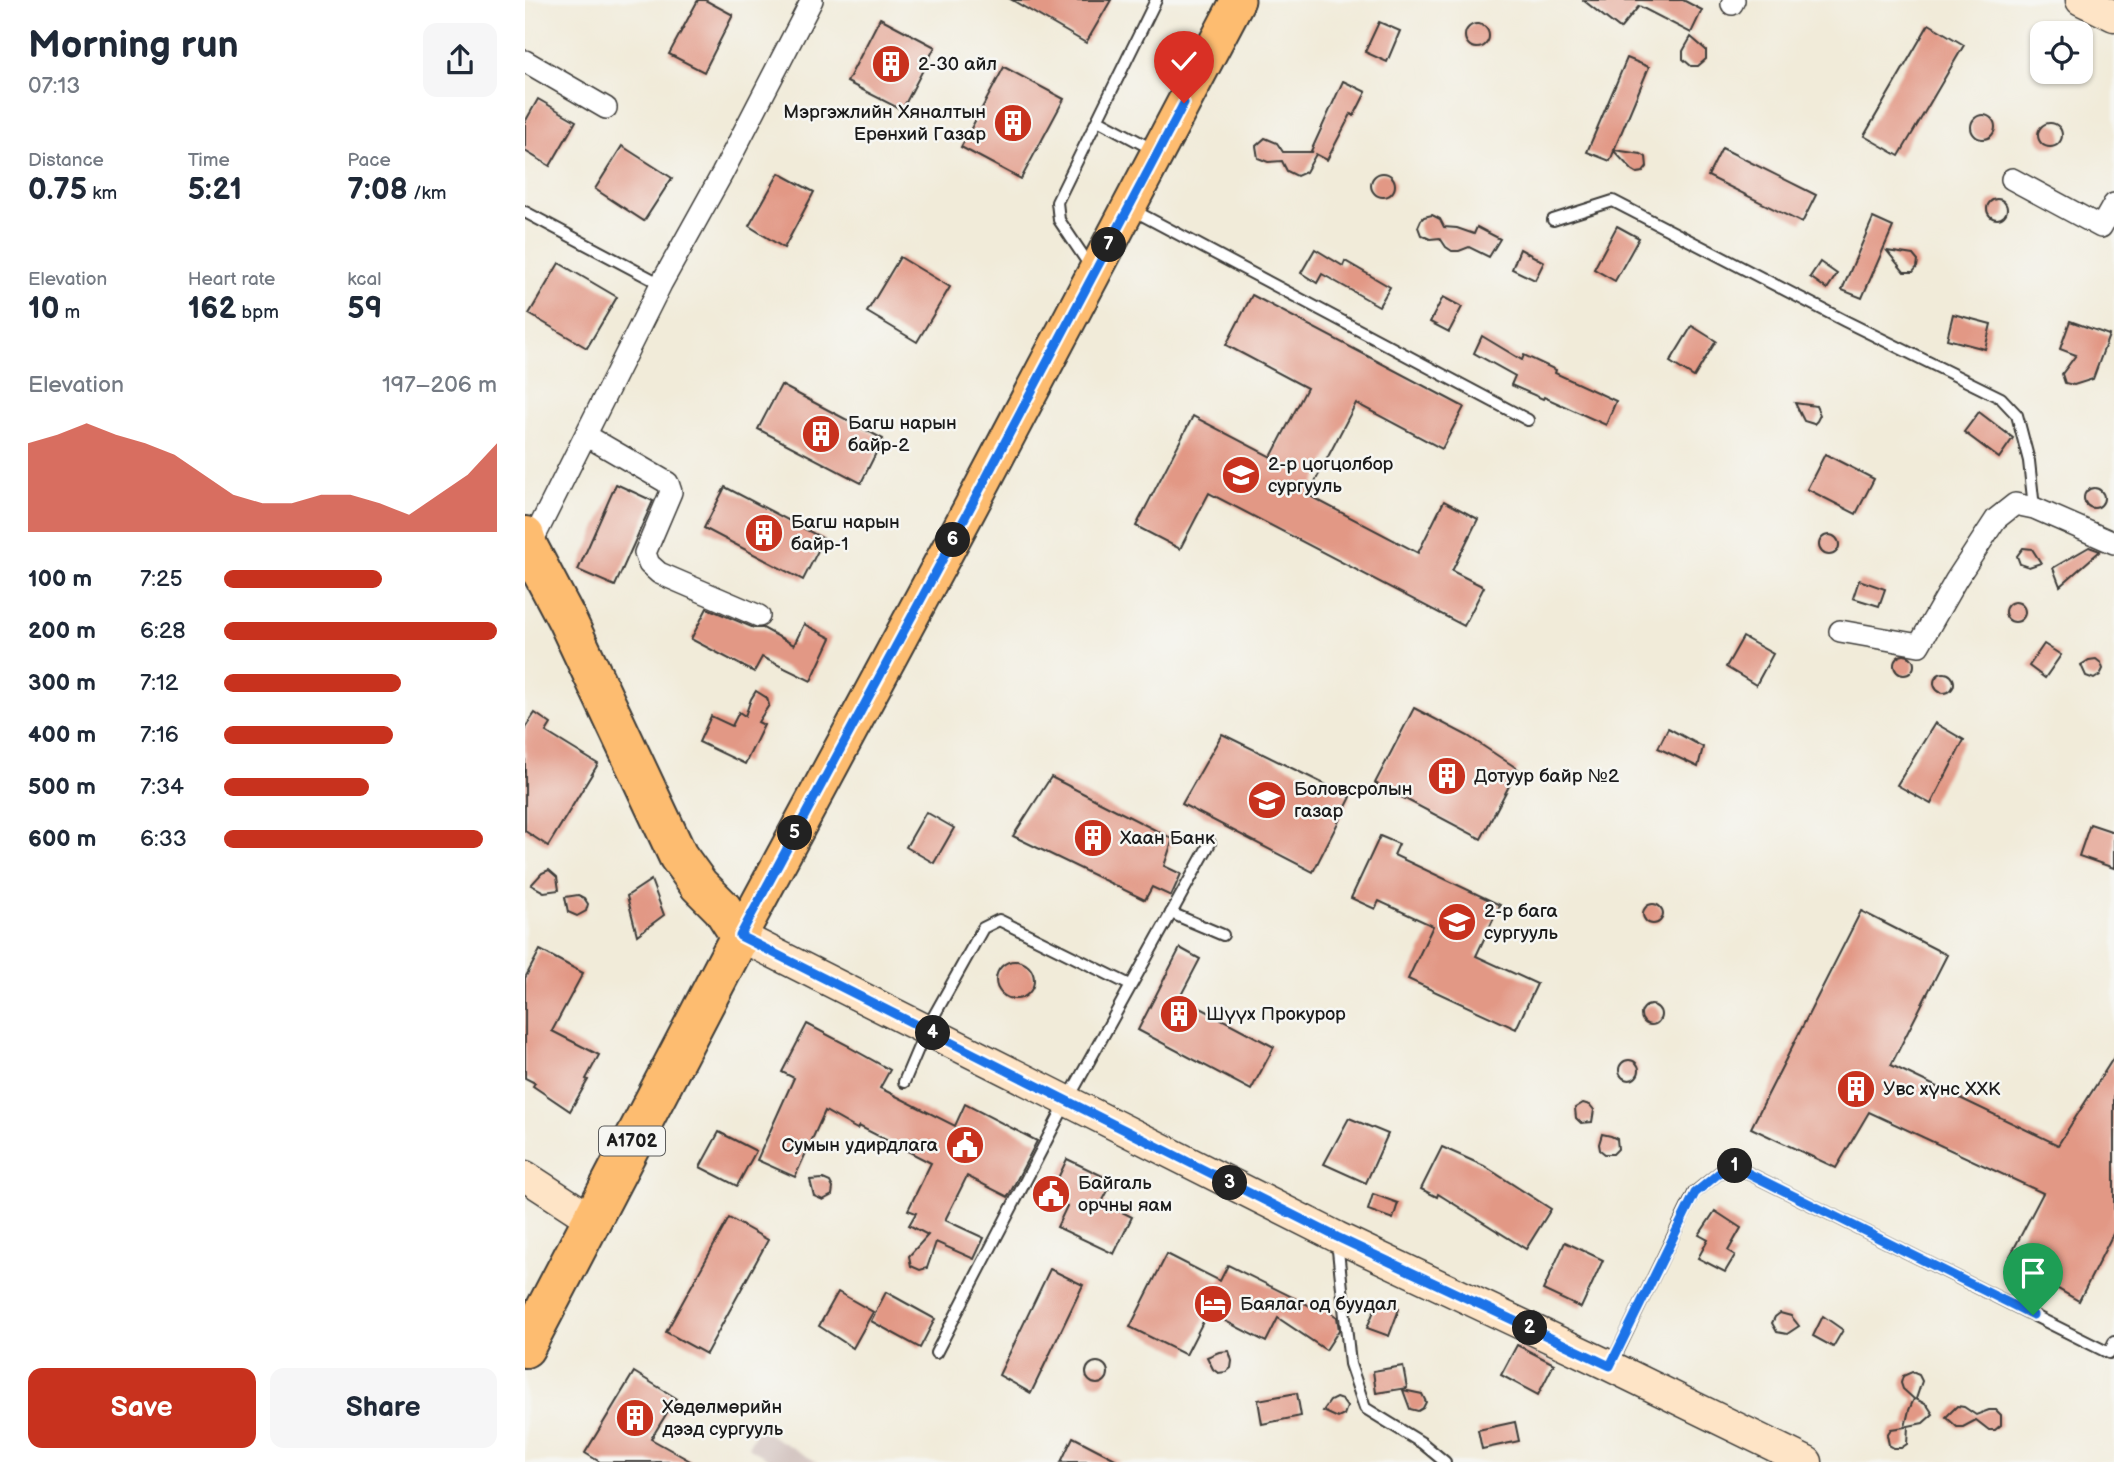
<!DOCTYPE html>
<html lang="en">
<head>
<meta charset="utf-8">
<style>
  body { margin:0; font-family:"Balsamiq Sans",sans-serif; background:#f6f6f7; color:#1f2937; height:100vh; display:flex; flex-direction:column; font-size:26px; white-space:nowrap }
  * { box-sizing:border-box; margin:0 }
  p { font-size:23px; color:#747a83 }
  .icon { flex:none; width:38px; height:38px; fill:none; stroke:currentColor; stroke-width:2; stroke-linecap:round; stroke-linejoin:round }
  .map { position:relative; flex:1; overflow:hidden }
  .panel { display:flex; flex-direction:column; background:#fff; width:525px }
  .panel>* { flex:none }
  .controls { position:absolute; left:1505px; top:21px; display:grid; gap:14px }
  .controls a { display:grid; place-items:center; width:63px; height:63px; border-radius:14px; background:#fff; box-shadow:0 2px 5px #0004; font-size:35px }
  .pin { position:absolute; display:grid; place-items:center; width:60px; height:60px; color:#fff; margin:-72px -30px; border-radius:50% 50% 50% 0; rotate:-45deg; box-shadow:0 0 7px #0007 }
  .pin .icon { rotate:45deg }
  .km { position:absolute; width:35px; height:35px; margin:-18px; border-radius:50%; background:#222; color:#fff; font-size:19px; line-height:35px; text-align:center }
  .round { display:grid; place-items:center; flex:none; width:74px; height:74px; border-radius:14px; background:#f6f6f7 }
  .headline { display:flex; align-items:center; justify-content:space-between; height:119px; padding:0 28px }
  h1 { font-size:38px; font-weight:600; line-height:52px }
  .metrics { display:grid; grid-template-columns:repeat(3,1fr); gap:10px; height:119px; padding:7px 28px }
  .metrics div { display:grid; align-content:center }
  .metrics b { font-size:30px; font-weight:600 }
  .metrics small { font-size:19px; font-weight:400 }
  .metrics p { font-size:19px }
  .chart { height:196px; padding:14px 28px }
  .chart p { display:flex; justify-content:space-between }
  .chart svg { width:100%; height:126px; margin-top:7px; fill:#c8321e; opacity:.7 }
  .button { display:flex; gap:14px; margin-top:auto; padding:14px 28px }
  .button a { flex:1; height:80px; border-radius:14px; background:#c8321e; color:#fff; font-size:28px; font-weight:600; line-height:80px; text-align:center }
  .button a+a { background:#f6f6f7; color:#1f2937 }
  ul { padding:0 28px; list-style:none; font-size:23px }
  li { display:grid; grid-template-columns:112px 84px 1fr; align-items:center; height:52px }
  li i { height:18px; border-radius:9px; background:#c8321e }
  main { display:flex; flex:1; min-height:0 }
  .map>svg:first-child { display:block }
</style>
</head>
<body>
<main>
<section class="panel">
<div class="headline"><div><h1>Morning run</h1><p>07:13</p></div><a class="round"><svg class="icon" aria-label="share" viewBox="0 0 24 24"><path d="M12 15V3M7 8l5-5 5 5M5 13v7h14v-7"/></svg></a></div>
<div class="metrics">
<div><p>Distance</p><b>0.75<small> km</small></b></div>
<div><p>Time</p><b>5:21</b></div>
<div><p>Pace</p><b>7:08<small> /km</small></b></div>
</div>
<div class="metrics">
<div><p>Elevation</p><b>10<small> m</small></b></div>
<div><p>Heart rate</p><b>162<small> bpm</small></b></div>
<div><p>kcal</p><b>59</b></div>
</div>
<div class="chart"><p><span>Elevation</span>197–206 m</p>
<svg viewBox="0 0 160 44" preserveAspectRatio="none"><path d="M0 44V13L10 10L20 6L30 10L40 13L50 17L60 24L70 31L80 34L90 34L100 31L110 31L120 34L130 38L140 31L150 24L160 13V44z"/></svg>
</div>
<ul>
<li><b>100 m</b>7:25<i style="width:58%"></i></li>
<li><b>200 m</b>6:28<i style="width:100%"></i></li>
<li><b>300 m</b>7:12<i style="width:65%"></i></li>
<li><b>400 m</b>7:16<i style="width:62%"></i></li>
<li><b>500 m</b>7:34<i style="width:53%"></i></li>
<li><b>600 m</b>6:33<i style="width:95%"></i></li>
</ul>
<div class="button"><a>Save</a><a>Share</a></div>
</section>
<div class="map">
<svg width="1589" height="1462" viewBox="0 0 1589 1462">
  <rect width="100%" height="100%" fill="#f6f6f2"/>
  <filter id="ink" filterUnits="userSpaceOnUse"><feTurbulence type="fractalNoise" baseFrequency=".0143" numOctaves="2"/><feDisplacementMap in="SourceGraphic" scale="14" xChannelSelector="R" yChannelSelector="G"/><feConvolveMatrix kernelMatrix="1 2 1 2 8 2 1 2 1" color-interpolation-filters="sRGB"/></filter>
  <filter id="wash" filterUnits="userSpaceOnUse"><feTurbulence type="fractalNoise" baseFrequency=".00686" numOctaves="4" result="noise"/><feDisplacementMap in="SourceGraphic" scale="28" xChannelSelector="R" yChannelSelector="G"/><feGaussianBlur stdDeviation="1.57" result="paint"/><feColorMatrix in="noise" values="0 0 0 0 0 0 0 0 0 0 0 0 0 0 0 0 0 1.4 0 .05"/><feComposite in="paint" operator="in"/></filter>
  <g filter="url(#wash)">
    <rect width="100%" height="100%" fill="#f1ebd9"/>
    <!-- industrial -->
    <path fill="#d0c0bc" d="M233,1428L292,1462H249L223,1447Z"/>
    <g id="blocks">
      <!-- building -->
      <g fill="#e29885">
        <path d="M173,0H180L208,15L179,72L144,54Z"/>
        <path d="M487,0H586L561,43Z"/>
        <path d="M1058,0H1158L1177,10L1166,33L1114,6L1095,29Z"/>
        <path d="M355,18L410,47L377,110L322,82Z"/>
        <path d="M854,22L875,31L862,62L840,52Z"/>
        <path d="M1404,24L1439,45L1374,156L1339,136Z"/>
        <circle cx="952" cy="36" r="12"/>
        <path d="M1166,37L1181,50V59L1173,66H1166L1158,59V51Z"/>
        <path d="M1102,58L1124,67L1089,150L1116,154L1121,157L1122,167L1118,172L1112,173L1107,170L1089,151L1085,161L1062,152Z"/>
        <path d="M479,67L539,99L496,179L436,147Z"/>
        <path d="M818,81L841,92L829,116L826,114L802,160L791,154L781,172L772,176L762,171L757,161L743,162L733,158L731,146L740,138L752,143L758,152H788L786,151Z"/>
        <path d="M13,99L51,121L25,166L0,151V122Z"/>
        <circle cx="1458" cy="127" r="12"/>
        <circle cx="1525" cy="135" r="12"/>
        <path d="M97,146L147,178L119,221L70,189Z"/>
        <path d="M1197,148L1291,195L1277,223L1183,176Z"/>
        <path d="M254,173L289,192L259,248L224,226Z"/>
        <circle cx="858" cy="185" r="12"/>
        <circle cx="1472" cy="209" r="10"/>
        <path d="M907,215L915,219L919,227L932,228L949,234L952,227L975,239L964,257L944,247L934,251H927L921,247L915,238L905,239L896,235L893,227L896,220L899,217Z"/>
        <path d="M1348,218L1368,227L1337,298L1317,290Z"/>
        <path d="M1092,226L1114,238L1090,281L1069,269Z"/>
        <path d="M790,249L818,266L820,261L865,287L854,306L797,274L792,283L776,273Z"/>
        <path d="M995,249L1019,262L1010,280L987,269Z"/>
        <path d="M1362,251L1388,255L1393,261L1392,267L1388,272H1379Z"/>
        <path d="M375,257L425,287L392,342L342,312Z"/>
        <path d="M1295,262L1312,274L1302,289L1285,277Z"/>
        <path d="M34,263L92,297L62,348L4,314Z"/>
        <path d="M727,295L939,407L917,449L831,403L783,495L893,553L919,501L953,519L927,571L959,587L939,626L684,493L655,549L611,526L668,416L746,457L782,388L701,345Z"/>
        <path d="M918,297L937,307L924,332L905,322Z"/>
        <path d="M1428,314L1466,324L1460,349L1422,339Z"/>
        <path d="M1545,321L1584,335L1568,379L1549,385L1540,383L1537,374L1551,355L1535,349Z"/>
        <path d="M1167,326L1191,341L1169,377L1145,362Z"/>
        <path d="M957,336L997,360L999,355L1031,370L1030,373L1091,401L1081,425L1019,397L1018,399L986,385L990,376L949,353Z"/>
        <path d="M256,385L358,439L336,483L233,429Z"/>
        <path d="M1270,403L1291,406L1295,415L1292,421L1289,424L1279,421Z"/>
        <path d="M1454,412L1488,438L1474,458L1439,432Z"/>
        <path d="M1300,454L1349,479L1331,514L1282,489Z"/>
        <path d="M91,484L128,501L90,586L53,570Z"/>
        <path d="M200,487L299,539L278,580L179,528Z"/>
        <circle cx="1569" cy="498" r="10"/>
        <circle cx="1304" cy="545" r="10"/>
        <path d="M1564,547L1575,551L1535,586L1528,568Z"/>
        <path d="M1498,548L1507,549L1516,563L1504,567L1495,564L1492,556Z"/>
        <path d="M1334,580L1360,589L1354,606L1328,598Z"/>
        <circle cx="1490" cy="612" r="10"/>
        <path d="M182,608L229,628H238L269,645L279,624L306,638L286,681L237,657L229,672L166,639Z"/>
        <path d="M1218,637L1248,654L1231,685L1201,667Z"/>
        <path d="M1519,644L1536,655L1520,678L1504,666Z"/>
        <circle cx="1379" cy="665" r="10"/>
        <path d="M1571,659L1576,663L1578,669L1575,675L1569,679L1561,676L1556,665L1564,660Z"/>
        <circle cx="1419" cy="683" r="10"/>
        <path d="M231,691L242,698L244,705L233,722L239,725L220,764L174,742L186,716L207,726L214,712L220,716L226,699Z"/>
        <path d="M889,708L943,736L993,769L956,839L850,783Z"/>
        <path d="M10,713L26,724L21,732L73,764L23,846L0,831V728Z"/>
        <path d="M1410,723L1439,740L1406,804L1372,785Z"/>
        <path d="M1143,728L1178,747L1173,767L1133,748Z"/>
        <path d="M697,734L826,797L788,872L657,804Z"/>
        <path d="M526,777L648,839L639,866L656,874L646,896L627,887L620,900L488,836Z"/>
        <path d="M401,812L429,828L409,863L381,847Z"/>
        <path d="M1565,824L1589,832V868L1554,856Z"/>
        <path d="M855,836L874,844L869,855L975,905L951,956L1012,984L991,1029L883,979L908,926L854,901L850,909L826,898Z"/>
        <path d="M24,870L32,877L34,890L19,892L6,885L17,873Z"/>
        <path d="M126,880L139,915L112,935L102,896Z"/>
        <path d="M53,895L59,898L63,904L61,911L52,916L43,912L40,897Z"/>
        <circle cx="1128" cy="914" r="10"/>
        <path d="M1336,911L1422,955L1366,1065L1533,1145L1589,1057V1232L1554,1301L1483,1260L1518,1193L1344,1112L1311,1168L1226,1128Z"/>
        <path d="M655,948L675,959L655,997L749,1047L726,1090L613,1030Z"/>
        <path d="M15,950L58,973L27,1031L74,1055L61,1079L63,1080L45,1111L8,1086L10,1083L0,1078V978Z"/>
        <circle cx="490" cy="980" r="19"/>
        <circle cx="1126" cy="1015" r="10"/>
        <path d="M282,1024L324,1046V1047L365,1070L355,1088L430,1126L440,1104L512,1141L483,1197L442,1176L420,1220L459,1238L449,1259L411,1242L402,1268L395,1270L386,1266L384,1256L403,1235L384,1225L391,1213L383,1210L406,1163L334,1126L332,1129L300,1111L270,1177L232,1160L269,1078L257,1072Z"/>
        <circle cx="1104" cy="1070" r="10"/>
        <path d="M1058,1103L1065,1105L1069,1110L1067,1122L1056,1123L1051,1118L1050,1108Z"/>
        <path d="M824,1118L863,1134L841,1183L799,1164Z"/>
        <path d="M194,1132L231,1151L212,1186L175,1167Z"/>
        <path d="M1077,1134L1086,1136L1092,1139L1093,1149L1088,1154H1080L1075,1150L1074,1144Z"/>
        <path d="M917,1147L959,1166L1026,1209L1001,1249L913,1194L912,1197L896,1189Z"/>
        <path d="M542,1159L588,1181L577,1202L607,1217L589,1254L532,1227L542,1206L524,1197Z"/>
        <path d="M298,1179L305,1182L308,1188L307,1195L298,1200L289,1196L285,1180Z"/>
        <path d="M848,1194L873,1203L868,1219L843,1210Z"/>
        <path d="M1190,1211L1216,1228L1203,1251L1210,1255L1200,1272L1173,1258L1183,1240L1174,1235Z"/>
        <path d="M204,1218L243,1240L181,1354L141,1332Z"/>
        <path d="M1040,1242L1078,1260L1056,1308L1018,1290Z"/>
        <path d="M642,1254L695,1281L703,1265L789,1308L792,1303L812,1317L814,1330L801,1350L753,1318L741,1342L683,1312L661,1355L605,1327Z"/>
        <path d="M525,1269L558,1285L506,1393L474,1375Z"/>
        <path d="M313,1292L348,1312L328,1348L294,1326Z"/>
        <path d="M361,1292L410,1319L395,1348L346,1321Z"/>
        <path d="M853,1301L874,1309L864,1336L842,1328Z"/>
        <path d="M1255,1313L1266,1316L1274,1326L1262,1334L1252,1332L1247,1323L1250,1317Z"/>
        <path d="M1298,1316L1318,1330L1308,1347L1288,1336Z"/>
        <path d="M992,1345L1029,1364L1013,1395L976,1375Z"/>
        <path d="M704,1351L707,1361L706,1368L701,1372L693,1373L688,1369L682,1357L694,1352Z"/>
        <circle cx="572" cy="1373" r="11"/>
        <path d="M878,1366L882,1388L851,1393L848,1371Z"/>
        <path d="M109,1372L151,1398L126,1439L167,1462H75L60,1453Z"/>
        <path d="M1387,1372L1394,1375L1397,1381L1391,1399L1402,1405L1408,1414L1398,1423L1383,1426L1382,1444L1376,1448H1369L1364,1445L1362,1435L1366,1429L1380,1427L1384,1410L1389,1399L1378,1389L1376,1383L1378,1376Z"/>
        <path d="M878,1390L897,1394L901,1402L898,1408L893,1411L885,1409Z"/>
        <path d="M772,1393L776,1416L737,1424L733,1400Z"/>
        <path d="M811,1398L817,1400L822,1407L819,1415L813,1418L798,1411L805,1401Z"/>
        <path d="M1432,1406L1439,1407L1451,1415L1464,1410H1471L1476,1415V1425L1470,1430H1464L1451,1420L1438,1427H1432L1421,1417Z"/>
        <path d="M990,1422L994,1441L957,1449L953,1430Z"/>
        <path d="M548,1437L596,1462H536Z"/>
      </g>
    </g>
  </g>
  <g filter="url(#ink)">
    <use href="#blocks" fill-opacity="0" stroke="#3c3b38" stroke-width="2"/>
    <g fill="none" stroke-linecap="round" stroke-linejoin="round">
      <!-- lane casing -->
      <g stroke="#3c3b38" stroke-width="14">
        <g id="lane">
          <path d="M573,120L629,150"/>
          <path d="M606,209L1003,420"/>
          <path d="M0,212L136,284"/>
          <path d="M1028,220L1088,201L1320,321L1476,398L1492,415L1504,461L1509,508"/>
          <path d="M567,269L534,220L532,202L631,0"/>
          <path d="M646,913L698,935"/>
          <path d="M379,1082L401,1030L458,928L474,920L605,985"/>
          <path d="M812,1241L825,1364L840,1408L897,1443L920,1462"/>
          <path d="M411,1353L542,1101L685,843"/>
          <path d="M1087,1363L1169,1193L1205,1164L1584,1353L1589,1342"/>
        </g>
      </g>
      <!-- street casing -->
      <g stroke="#3c3b38" stroke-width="24">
        <g id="street">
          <path d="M1207,4L1209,0"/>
          <path d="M0,61L81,108"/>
          <path d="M1487,179L1576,227L1589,204"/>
          <path d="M62,436L143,483L146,492L120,553L124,564L134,573L234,616"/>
          <path d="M4,548L136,284L197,174L287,0"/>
          <path d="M1315,631L1394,645L1431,580L1471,519L1490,504L1509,508L1589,543"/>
        </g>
      </g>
      <!-- secondary casing -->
      <g stroke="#3c3b38" stroke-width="33">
        <g id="secondary">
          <path d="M1556,0L1589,16"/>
          <path d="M215,936L812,1237L1085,1366L1282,1462"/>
          <path d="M0,1176L66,1219"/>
        </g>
      </g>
      <!-- primary casing -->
      <g stroke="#3c3b38" stroke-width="37">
        <path id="primary" d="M215,936L443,512L713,0"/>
      </g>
      <!-- highway casing -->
      <g stroke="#3c3b38" stroke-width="42">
        <path id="highway" d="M0,536L4,548L42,620L153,856L174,885L197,908L215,936L0,1348"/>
      </g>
      <!-- lane -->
      <use href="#lane" stroke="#fff" stroke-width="10"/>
      <!-- street -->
      <use href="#street" stroke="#fff" stroke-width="21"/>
      <!-- secondary -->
      <use href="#secondary" stroke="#fee4c6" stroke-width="30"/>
      <!-- primary -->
      <use href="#primary" stroke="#fdbc70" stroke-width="33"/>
      <!-- highway -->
      <use href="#highway" stroke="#fdbc70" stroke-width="38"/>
    </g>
  </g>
  <g fill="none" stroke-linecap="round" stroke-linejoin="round" filter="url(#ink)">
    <!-- route casing -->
    <g stroke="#fff" stroke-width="14">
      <path id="route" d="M659,103L443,512L215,936L812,1237L1085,1366L1170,1193L1205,1164L1508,1315"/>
    </g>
    <!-- route -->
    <use href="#route" stroke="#1a73e8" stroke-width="9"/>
  </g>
  <!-- icons -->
  <defs>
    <g id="building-disc" transform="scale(2.0125)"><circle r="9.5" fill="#c8321e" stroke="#f6f6f2"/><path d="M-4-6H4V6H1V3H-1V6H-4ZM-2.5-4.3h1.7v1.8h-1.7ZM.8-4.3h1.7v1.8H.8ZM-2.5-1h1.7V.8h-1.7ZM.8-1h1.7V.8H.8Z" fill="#fff"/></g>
    <g id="school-disc" transform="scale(2.0125)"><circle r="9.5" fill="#c8321e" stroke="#f6f6f2"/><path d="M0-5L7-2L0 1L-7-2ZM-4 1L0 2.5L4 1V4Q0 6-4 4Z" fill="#fff"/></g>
    <g id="civic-disc" transform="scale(2.0125)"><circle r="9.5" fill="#c8321e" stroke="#f6f6f2"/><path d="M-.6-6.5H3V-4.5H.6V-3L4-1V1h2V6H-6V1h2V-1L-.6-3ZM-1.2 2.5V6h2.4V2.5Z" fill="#fff"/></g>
    <g id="hotel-disc" transform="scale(2.0125)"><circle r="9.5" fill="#c8321e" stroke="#f6f6f2"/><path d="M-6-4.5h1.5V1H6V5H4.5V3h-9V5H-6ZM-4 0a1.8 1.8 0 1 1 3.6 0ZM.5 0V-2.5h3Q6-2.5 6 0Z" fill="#fff"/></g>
  </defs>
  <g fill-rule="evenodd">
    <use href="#building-disc" x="366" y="64"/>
    <use href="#building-disc" x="488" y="123"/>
    <use href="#building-disc" x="296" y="434"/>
    <use href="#school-disc" x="716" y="475"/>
    <use href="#building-disc" x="239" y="533"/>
    <use href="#building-disc" x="922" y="776"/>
    <use href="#school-disc" x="742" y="800"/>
    <use href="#building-disc" x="568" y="838"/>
    <use href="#school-disc" x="932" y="922"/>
    <use href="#building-disc" x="654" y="1014"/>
    <use href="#building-disc" x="1331" y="1089"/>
    <use href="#civic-disc" x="440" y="1145"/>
    <use href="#civic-disc" x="526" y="1194"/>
    <use href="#hotel-disc" x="688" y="1304"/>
    <use href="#building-disc" x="110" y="1418"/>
  </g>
  <g text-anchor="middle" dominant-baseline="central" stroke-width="5" stroke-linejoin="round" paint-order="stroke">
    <!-- shield labels -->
    <rect fill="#f6f6f2" stroke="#5d5d5c" stroke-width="2" x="74" y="1126.5" width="66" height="29" rx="5"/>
    <g font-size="18" font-weight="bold" fill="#1c1c1c">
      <text x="107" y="1141">A1702</text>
    </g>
    <!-- poi labels -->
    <g font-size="19" fill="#1c1c1c" stroke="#f6f6f2" text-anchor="start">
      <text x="393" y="64">2-30 айл</text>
      <text x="461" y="112" text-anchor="end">Мэргэжлийн Хяналтын<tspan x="461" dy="22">Ерөнхий Газар</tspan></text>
      <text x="323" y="423">Багш нарын<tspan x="323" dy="22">байр-2</tspan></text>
      <text x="743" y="464">2-р цогцолбор<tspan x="743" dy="22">сургууль</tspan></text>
      <text x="266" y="522">Багш нарын<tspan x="266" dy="22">байр-1</tspan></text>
      <text x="949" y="776">Дотуур байр №2</text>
      <text x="769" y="789">Боловсролын<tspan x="769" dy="22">газар</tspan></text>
      <text x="595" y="838">Хаан Банк</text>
      <text x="959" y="911">2-р бага<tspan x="959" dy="22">сургууль</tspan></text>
      <text x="681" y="1014">Шүүх Прокурор</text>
      <text x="1358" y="1089">Увс хүнс ХХК</text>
      <text x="413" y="1145" text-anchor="end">Сумын удирдлага</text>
      <text x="553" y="1183">Байгаль<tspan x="553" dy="22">орчны яам</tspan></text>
      <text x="715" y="1304">Баялаг од буудал</text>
      <text x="137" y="1407">Хөдөлмөрийн<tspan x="137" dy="22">дээд сургууль</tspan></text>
    </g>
  </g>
</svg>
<div class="controls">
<a><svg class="icon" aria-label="locate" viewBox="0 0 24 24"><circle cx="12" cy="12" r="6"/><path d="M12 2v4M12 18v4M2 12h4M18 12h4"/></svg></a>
</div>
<div class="pin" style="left:1508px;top:1315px;background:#1e9e55"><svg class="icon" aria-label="arrive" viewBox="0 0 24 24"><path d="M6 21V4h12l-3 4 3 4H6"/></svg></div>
<div class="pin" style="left:659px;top:103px;background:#d93025"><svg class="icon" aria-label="check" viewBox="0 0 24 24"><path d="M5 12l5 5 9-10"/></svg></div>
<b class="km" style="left:1210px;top:1166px">1</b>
<b class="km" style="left:1005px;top:1328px">2</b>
<b class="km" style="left:705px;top:1183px">3</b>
<b class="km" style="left:408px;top:1033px">4</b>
<b class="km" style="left:270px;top:833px">5</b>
<b class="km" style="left:428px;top:540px">6</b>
<b class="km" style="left:584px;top:245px">7</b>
</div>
</main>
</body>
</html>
